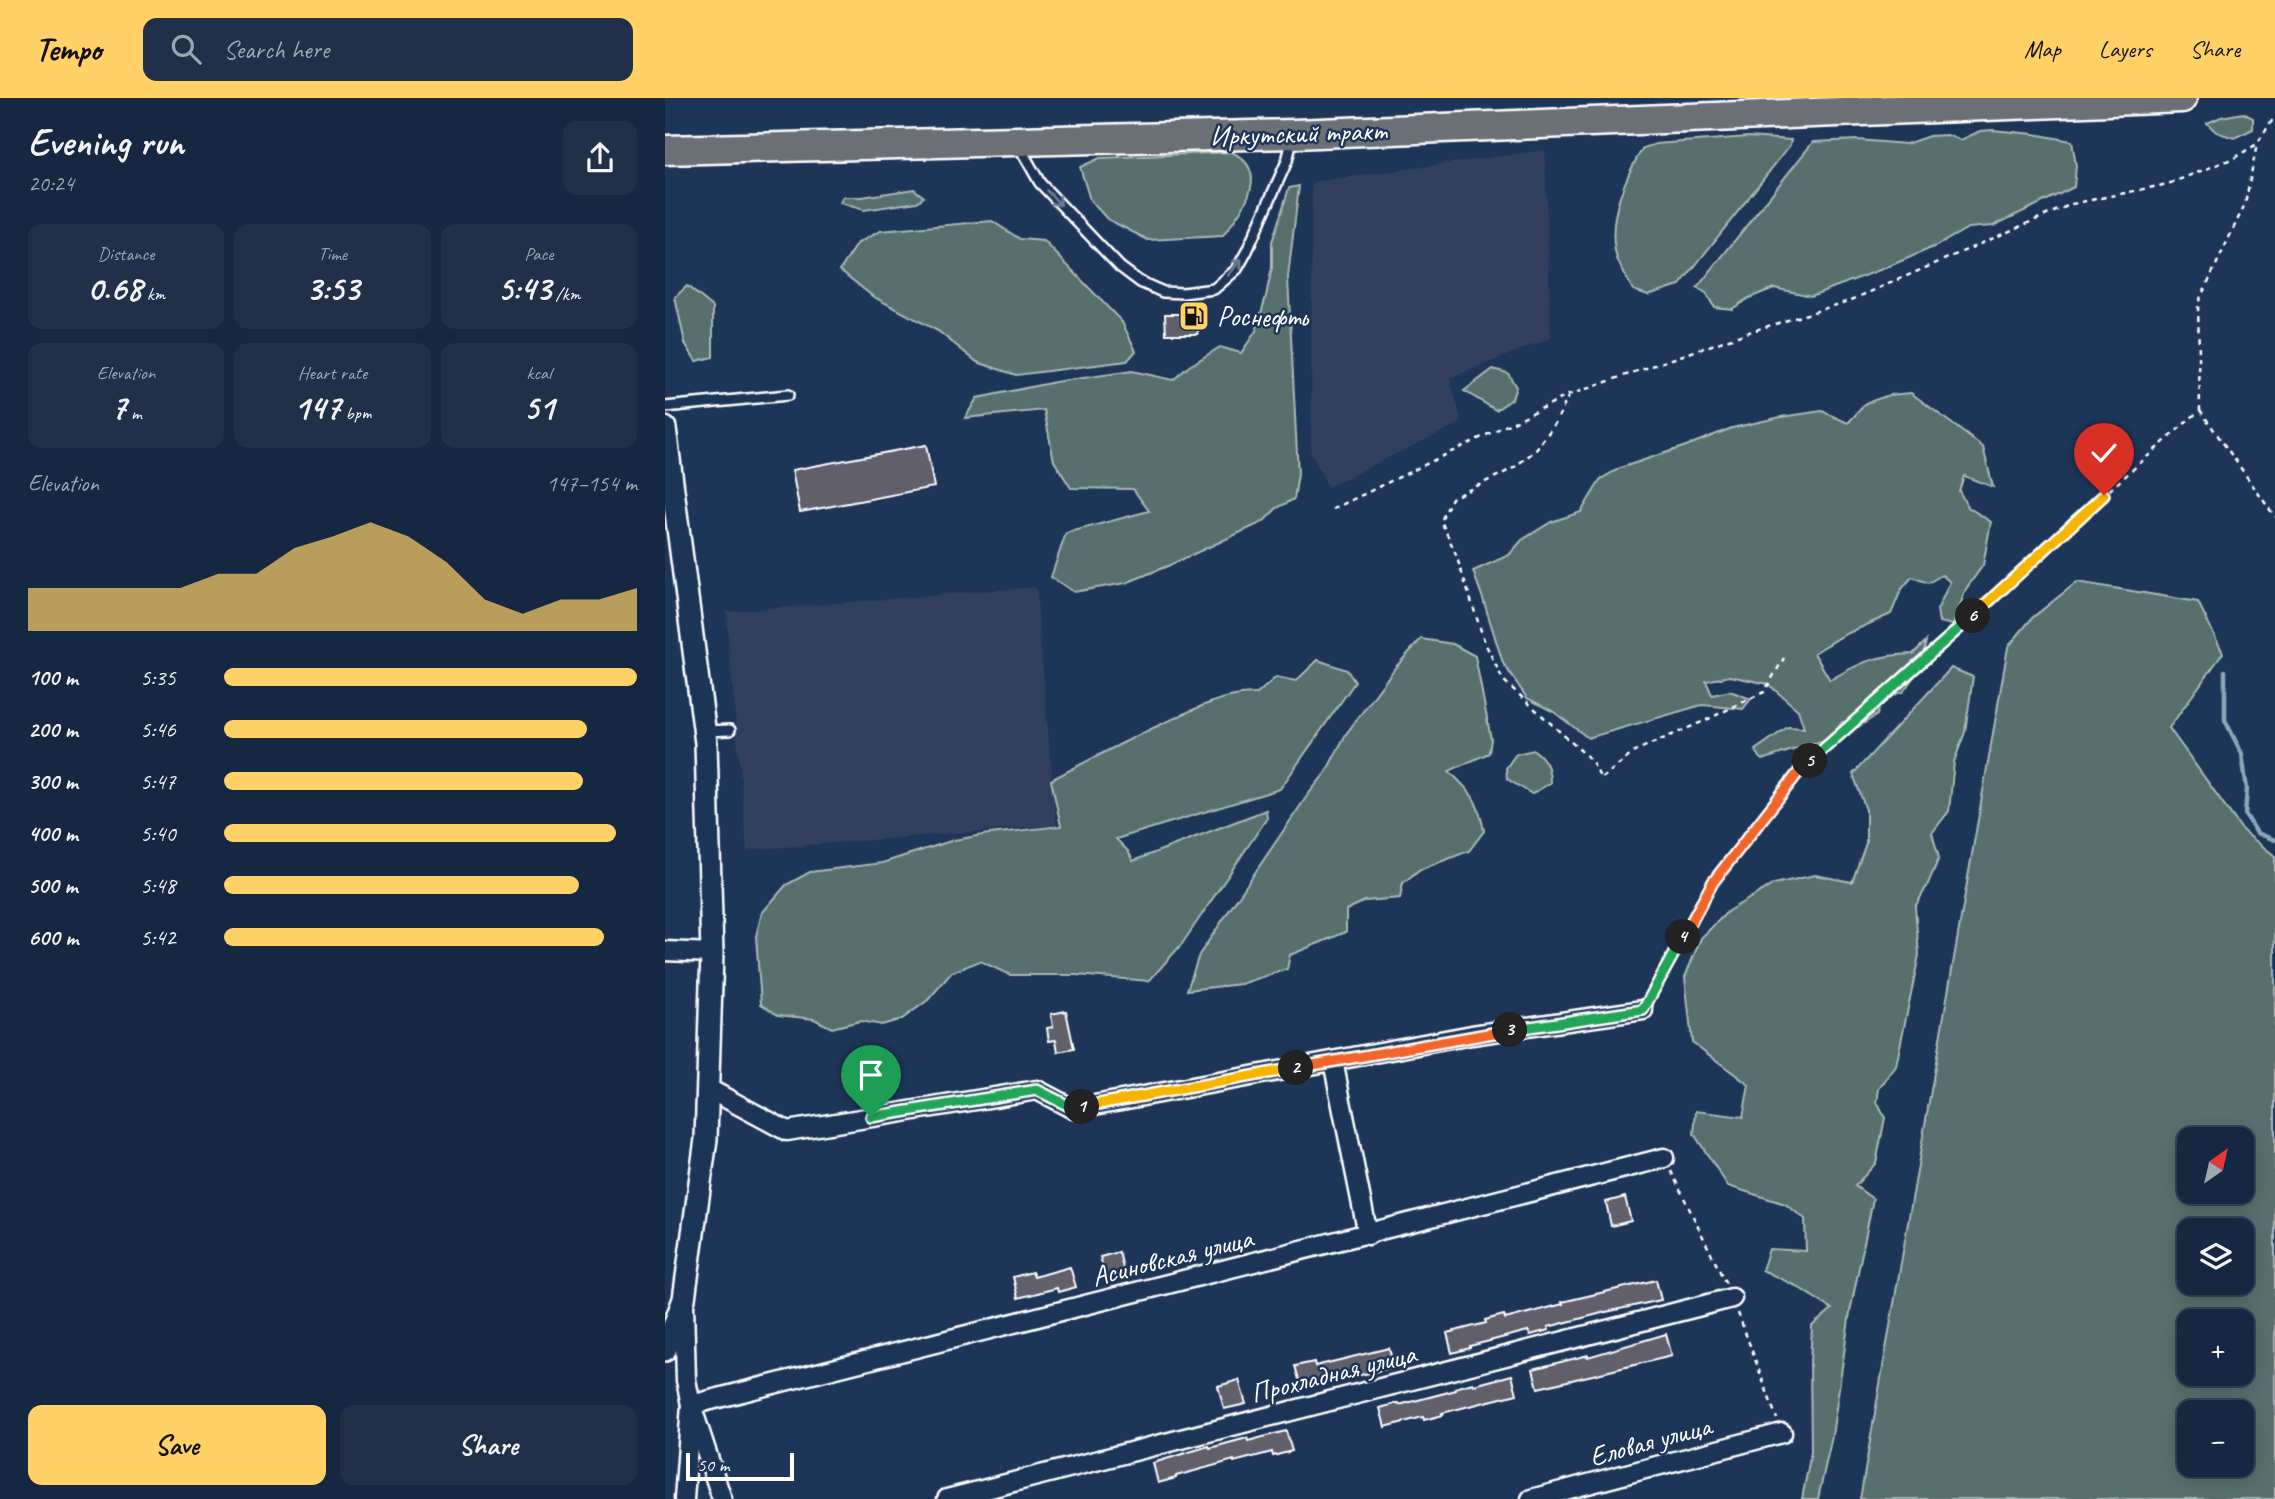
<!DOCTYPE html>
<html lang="en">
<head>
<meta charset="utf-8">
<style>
  body { margin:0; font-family:Caveat,sans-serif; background:#1f3048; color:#f1f3f6; height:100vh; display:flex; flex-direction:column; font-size:26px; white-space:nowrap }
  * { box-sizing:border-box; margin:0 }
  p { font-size:23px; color:#9ea6b1 }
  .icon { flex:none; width:38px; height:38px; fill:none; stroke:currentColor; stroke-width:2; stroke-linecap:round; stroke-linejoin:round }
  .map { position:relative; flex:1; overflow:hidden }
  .drawer { display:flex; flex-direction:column; background:#162841; width:665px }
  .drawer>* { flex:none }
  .needle { width:46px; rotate:34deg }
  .controls { position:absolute; left:1512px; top:1029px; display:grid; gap:14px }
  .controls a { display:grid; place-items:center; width:77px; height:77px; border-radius:14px; background:#162841; box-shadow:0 4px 18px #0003,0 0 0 2px #35445a; font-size:35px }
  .scale { position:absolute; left:21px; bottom:18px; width:108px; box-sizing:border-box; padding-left:7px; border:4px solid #fff; border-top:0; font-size:19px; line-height:24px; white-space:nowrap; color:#fff; -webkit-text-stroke:5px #1d3557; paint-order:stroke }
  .pin { position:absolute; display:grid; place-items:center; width:60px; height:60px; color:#fff; margin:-72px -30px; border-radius:50% 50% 50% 0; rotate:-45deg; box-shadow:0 0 7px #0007 }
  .pin .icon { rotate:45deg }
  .km { position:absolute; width:35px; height:35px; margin:-18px; border-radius:50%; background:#222; color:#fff; font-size:19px; line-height:35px; text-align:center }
  .round { display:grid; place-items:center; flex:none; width:74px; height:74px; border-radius:14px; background:#1f3048 }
  .headline { display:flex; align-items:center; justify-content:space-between; height:119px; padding:0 28px }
  h1 { font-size:38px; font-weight:700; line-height:52px }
  .metrics { display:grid; grid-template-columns:repeat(3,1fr); gap:10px; height:119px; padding:7px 28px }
  .metrics div { display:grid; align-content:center; border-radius:14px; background:#1f3048; text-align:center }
  .metrics b { font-size:35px; font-weight:700 }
  .metrics small { font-size:19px; font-weight:400 }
  .metrics p { font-size:19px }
  .chart { height:196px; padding:14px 28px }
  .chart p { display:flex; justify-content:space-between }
  .chart svg { width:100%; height:126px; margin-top:7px; fill:#ffd166; opacity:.7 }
  .action { display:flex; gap:14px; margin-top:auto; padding:14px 28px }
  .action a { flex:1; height:80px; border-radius:14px; background:#ffd166; color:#111; font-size:28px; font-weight:700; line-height:80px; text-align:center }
  .action a+a { background:#1f3048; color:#f1f3f6 }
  ul { padding:0 28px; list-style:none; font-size:23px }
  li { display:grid; grid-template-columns:112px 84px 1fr; align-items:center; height:52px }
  li i { height:18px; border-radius:9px; background:#ffd166 }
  header { display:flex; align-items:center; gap:42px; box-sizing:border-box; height:98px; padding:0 35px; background:#ffd166; color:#111 }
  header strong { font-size:33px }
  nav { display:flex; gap:38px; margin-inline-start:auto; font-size:24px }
  .search { width:490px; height:63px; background:#1f3048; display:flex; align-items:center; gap:18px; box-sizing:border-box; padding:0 24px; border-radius:14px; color:#9ea6b1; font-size:26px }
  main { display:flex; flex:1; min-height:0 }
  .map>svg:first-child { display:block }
</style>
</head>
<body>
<header>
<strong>Tempo</strong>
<div class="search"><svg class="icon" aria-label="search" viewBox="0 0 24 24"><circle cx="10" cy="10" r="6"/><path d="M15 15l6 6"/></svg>Search here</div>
<nav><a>Map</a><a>Layers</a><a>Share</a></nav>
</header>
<main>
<section class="drawer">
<div class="headline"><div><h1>Evening run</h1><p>20:24</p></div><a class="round"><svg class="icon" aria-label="share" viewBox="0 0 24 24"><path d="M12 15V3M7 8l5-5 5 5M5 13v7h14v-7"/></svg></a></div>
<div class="metrics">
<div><p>Distance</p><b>0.68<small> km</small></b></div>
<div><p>Time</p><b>3:53</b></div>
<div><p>Pace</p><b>5:43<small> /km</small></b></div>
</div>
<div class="metrics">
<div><p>Elevation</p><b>7<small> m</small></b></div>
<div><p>Heart rate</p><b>147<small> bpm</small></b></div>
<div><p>kcal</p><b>51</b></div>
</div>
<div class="chart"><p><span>Elevation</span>147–154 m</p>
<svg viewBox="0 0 160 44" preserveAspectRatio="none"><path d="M0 44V29L10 29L20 29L30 29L40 29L50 24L60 24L70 15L80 11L90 6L100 11L110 20L120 33L130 38L140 33L150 33L160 29V44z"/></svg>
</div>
<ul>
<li><b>100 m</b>5:35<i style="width:100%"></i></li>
<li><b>200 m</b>5:46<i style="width:88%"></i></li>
<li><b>300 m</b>5:47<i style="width:87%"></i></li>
<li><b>400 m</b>5:40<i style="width:95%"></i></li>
<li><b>500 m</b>5:48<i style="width:86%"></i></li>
<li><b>600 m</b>5:42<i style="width:92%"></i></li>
</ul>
<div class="action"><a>Save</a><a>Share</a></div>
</section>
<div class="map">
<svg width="1610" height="1401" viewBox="0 0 1610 1401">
  <rect width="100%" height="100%" fill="#1d3557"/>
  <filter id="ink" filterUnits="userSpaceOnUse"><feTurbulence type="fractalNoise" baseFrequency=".0143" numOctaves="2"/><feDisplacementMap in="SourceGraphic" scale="14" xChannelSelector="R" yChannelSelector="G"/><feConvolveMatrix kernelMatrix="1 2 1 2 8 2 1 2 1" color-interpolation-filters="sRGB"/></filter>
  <g filter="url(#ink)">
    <!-- built -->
    <g fill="#31415d">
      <path d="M880,52L886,240L785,280L797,324L663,389L646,355L647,84Z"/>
      <path d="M371,489L391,727L82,752L61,514Z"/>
    </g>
    <!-- green -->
    <g fill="#58706d" stroke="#acb8b6" stroke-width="2" fill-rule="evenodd">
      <path d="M1578,15L1588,20V31L1569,40L1551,34L1542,25L1556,19Z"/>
      <path d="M1327,32L1369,36L1407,43L1411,68L1409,89L1328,128L1303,130L1271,148L1220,170L1146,198L1109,190L1084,200L1067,211L1049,209L1041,195L1032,190L1148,44L1193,42L1241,46L1264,38L1282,37L1296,42L1315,33Z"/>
      <path d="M1083,39L1126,42L1125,47L1015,187L983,197L968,192C962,180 952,166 950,153C943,119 961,77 978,50L991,46Z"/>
      <path d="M567,54C608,75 576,113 558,138L483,142L442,121L425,102L415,69L435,60Z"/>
      <path d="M634,88L623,179L633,376L629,401L612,410L598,424L505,467L461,485L409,494L386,479L401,435L484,413L468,391L406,390L389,363L379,312L300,320L312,300L390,284L467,273L508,282L523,269L555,249L576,255L591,233L601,198L607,169V144L624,90Z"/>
      <path d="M249,91L259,99L252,104L199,112L175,105L178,99H197Z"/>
      <path d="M327,123L355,141L379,143L457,224L471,253L462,263L351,277L312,264L273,233L207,198L175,172L193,145L215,133Z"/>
      <path d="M22,188L48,209V259L31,263L20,245L10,199Z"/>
      <path d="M828,271L843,275L851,289L847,301L831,312L799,293Z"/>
      <path d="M1246,295L1318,349L1328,389L1299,378L1294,393L1303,409L1326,424L1318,467L1301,491L1288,527L1274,524L1272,512L1285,484L1277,477L1263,485L1247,479L1236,492L1226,516L1179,537L1149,555L1165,582C1196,564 1211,557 1248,556L1261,543L1257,567L1238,594L1217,600L1212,617L1193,629L1177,624L1166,642L1140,648L1097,662L1090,652L1123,629L1139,630L1133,612L1103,586L1065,578L1041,583L1047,597L1065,593L1086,601L1078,611L1037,607L923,640L889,614L862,600L838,565L818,501L808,473L844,457L857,442L886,424L916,414L936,381L955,370L1021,348L1067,330L1116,319L1157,313L1183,325L1201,305L1224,297Z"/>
      <path d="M1412,484L1533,504L1558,555L1504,630L1578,733L1610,758V1401H1195L1343,549L1367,520ZM1524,1041H1577V1094H1524ZM1524,1132H1577V1185H1524ZM1524,1223H1577V1276H1524ZM1524,1314H1577V1367H1524Z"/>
      <path d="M756,541L788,546L810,558L826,641L824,655L784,673C807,695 813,701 819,733L804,753L754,772L738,785L735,800L700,803L681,812V834L625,857L622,871L576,886L522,892L534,857L642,698L661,674L681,636L730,570Z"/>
      <path d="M653,562L682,572L690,584L615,691L451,741L463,753L468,763L601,712L602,720L517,846L484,883L411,877H345L315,863L287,874L263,902L237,921L217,927L195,923L167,930L149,921L113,917L96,906L91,838L97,815L121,787L145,774L217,765L289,742L324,736L396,728L386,682C424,662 462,642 501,624C530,611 560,595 592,596L611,579L631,583Z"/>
      <path d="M1286,570L1308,579L1300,634L1289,664L1284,713L1267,735L1274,760L1262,788L1250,809L1254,857L1231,968L1214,991L1212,1004L1220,1020L1211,1065L1190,1088L1208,1101L1185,1214L1167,1338L1153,1401H1137L1146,1354L1145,1265L1147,1228L1167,1211L1131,1188L1097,1172L1104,1151L1141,1153L1140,1121L1120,1106L1063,1088L1029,1036L1031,1013L1078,1019L1084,987L1027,944L1020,879L1036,840L1063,813L1109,786L1150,777L1187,784L1201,745V712L1188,676Z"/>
      <path d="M869,652C881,661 885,670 885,685L867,696L842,681L841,670L851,656Z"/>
    </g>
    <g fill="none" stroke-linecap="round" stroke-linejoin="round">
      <!-- stream -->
      <path stroke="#8da6b8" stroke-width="4.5" d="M1560,573V622L1577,656L1582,691L1580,716L1592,735L1610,742"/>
    </g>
    <!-- building -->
    <g fill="#605e6b" stroke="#fff" stroke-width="2">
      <path d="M500,216H532L533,236H501Z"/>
      <path d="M261,347L269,389L135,414L127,372Z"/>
      <path d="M401,913L409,951L393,954L391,942L384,943L382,930L388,929L386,916Z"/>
      <path d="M960,1099L966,1123L946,1128L941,1104Z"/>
      <path d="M454,1154L459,1174L441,1179L435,1159Z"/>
      <path d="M405,1169L411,1189L393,1194L392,1190L353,1200L348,1179L367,1174L369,1179Z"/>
      <path d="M991,1182L996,1202L941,1214L883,1229L884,1232L865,1237L863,1233L805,1248V1250L787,1255L782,1235L821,1225L820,1222L839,1217L840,1221L898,1206L897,1204Z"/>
      <path d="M1001,1236L1007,1258L873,1290L868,1271L923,1257V1259Z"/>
      <path d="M724,1250L729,1269L675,1282L674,1278L636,1288L630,1268L649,1264L650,1268Z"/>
      <path d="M847,1277L852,1296L777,1315L778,1317L759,1322L758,1319L720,1329L715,1310L733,1305L734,1307L791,1292L790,1290L808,1285L809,1287Z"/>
      <path d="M574,1282L581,1306L559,1311L553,1288Z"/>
      <path d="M621,1333L627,1353L608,1358L607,1354L569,1364V1362L511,1378V1380L493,1385L488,1365L544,1348L545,1350L582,1340L583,1343Z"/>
    </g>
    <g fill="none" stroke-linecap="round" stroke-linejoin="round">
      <!-- service casing -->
      <g stroke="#fff" stroke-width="14">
        <g id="service">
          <path d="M354,48L375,85L455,169L475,184L498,194L518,195L549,191L572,171L582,153L622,63L628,39"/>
          <path d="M0,309L123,297"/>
          <path d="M41,633L65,632"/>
        </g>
      </g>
      <!-- minor casing -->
      <g stroke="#fff" stroke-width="23">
        <g id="minor">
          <path d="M0,853L47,855"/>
          <path d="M668,963L703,1137"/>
          <path d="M42,990L122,1033L372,992L408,1011L807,937L978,912"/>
          <path d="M19,1401L26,1307L21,1282L19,1206"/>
          <path d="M57,1401L26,1307C350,1222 676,1145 999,1060"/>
          <path d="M282,1401L1067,1200"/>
          <path d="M866,1401L1117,1335"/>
        </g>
      </g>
      <!-- tertiary casing -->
      <g stroke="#fff" stroke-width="26">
        <path id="tertiary" d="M0,330L41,645L47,855L41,1041L19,1201L0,1252"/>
      </g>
      <!-- primary casing -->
      <g stroke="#fff" stroke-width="33">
        <path id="primary" d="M0,52L629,36L1517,0"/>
      </g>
      <!-- path -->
      <g stroke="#fff" stroke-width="2.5" stroke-dasharray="5 5" stroke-linecap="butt">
        <path d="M904,297L891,324L871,352L847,371L787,400L776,423L790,454L820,545L838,582L926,662L936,681L972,652L1037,624L1099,594L1119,560"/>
        <path d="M1535,312L1610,419"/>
        <path d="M668,411L904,297L1084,234L1184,203L1407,106L1503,86L1569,60L1592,46L1610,18"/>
        <path d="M985,899L1048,784L1136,671L1281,543L1439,397L1535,312L1533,205L1580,106L1592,46"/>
        <path d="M1006,1073L1061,1186"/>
        <path d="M1073,1215L1112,1321"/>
      </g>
      <!-- service -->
      <use href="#service" stroke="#1d3557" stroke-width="9"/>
      <!-- minor -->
      <use href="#minor" stroke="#1d3557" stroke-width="18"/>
      <!-- tertiary -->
      <use href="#tertiary" stroke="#1d3557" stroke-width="21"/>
      <!-- primary -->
      <use href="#primary" stroke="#6a7074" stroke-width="28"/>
    </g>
    <!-- one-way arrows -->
    <defs><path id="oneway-shaft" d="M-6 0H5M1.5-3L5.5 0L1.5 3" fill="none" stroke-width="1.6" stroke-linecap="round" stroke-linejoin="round" transform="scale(1.75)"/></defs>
    <g stroke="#6c7c92">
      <use href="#oneway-shaft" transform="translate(389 100) rotate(46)"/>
      <use href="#oneway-shaft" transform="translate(570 169) rotate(-51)"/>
    </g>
  </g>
  <g fill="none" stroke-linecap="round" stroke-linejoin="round" filter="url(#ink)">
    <!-- split-1 casing -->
    <g stroke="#fff" stroke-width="14">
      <path id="split-1" d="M206,1019L372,992L408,1010L417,1009"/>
    </g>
    <!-- split-2 casing -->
    <g stroke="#fff" stroke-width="14">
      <path id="split-2" d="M417,1009L631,970"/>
    </g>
    <!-- split-3 casing -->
    <g stroke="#fff" stroke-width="14">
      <path id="split-3" d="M631,970L845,932"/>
    </g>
    <!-- split-4 casing -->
    <g stroke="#fff" stroke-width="14">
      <path id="split-4" d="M845,932L978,912L1018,839"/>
    </g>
    <!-- split-5 casing -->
    <g stroke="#fff" stroke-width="14">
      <path id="split-5" d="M1018,839L1048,784L1136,671L1145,663"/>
    </g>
    <!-- split-6 casing -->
    <g stroke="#fff" stroke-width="14">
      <path id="split-6" d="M1145,663L1308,518"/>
    </g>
    <!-- split-7 casing -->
    <g stroke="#fff" stroke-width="14">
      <path id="split-7" d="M1308,518L1439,397"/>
    </g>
    <!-- split-1 -->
    <use href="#split-1" stroke="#22a559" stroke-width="9"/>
    <!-- split-2 -->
    <use href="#split-2" stroke="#f5b400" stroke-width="9"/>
    <!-- split-3 -->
    <use href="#split-3" stroke="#f0652b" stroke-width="9"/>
    <!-- split-4 -->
    <use href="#split-4" stroke="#22a559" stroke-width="9"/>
    <!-- split-5 -->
    <use href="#split-5" stroke="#f0652b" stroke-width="9"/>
    <!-- split-6 -->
    <use href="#split-6" stroke="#22a559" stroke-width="9"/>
    <!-- split-7 -->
    <use href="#split-7" stroke="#f5b400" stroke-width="9"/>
  </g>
  <!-- icons -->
  <defs>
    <g id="fuel-square" transform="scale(1.575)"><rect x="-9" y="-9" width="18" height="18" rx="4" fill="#ffd166" stroke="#1d3557"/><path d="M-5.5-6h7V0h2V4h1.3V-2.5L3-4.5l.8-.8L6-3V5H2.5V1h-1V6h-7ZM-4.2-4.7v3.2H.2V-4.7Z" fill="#111"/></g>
  </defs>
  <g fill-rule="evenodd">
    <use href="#fuel-square" x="529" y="218"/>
  </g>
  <g text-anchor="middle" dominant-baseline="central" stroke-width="5" stroke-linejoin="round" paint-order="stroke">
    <!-- street labels -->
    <g font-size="28" fill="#fff" stroke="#1d3557">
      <text transform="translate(633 35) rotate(-2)">Иркутский тракт</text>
      <text transform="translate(507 1159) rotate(-14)">Асиновская улица</text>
      <text transform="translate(668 1275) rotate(-14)">Прохладная улица</text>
      <text transform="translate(985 1343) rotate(-15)">Еловая улица</text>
    </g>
    <!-- poi labels -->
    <g font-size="28" fill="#fff" stroke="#1d3557" text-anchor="start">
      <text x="552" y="218">Роснефть</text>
    </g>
  </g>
</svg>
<div class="controls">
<a><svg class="needle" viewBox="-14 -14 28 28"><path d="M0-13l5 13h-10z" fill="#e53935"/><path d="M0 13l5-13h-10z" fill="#9ea6b1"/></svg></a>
<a><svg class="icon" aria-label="layers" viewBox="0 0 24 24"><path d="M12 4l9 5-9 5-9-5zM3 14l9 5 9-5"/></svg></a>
<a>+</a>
<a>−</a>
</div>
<div class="scale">50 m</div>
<div class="pin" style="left:206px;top:1019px;background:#1e9e55"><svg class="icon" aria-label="arrive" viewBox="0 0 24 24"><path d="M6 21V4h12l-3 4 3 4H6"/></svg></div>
<div class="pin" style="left:1439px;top:397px;background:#d93025"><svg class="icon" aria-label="check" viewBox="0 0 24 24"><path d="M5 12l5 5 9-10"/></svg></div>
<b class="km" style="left:417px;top:1009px">1</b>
<b class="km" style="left:631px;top:970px">2</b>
<b class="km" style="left:845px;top:932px">3</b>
<b class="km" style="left:1018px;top:839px">4</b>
<b class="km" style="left:1145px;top:663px">5</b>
<b class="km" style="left:1308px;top:518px">6</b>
</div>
</main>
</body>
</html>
